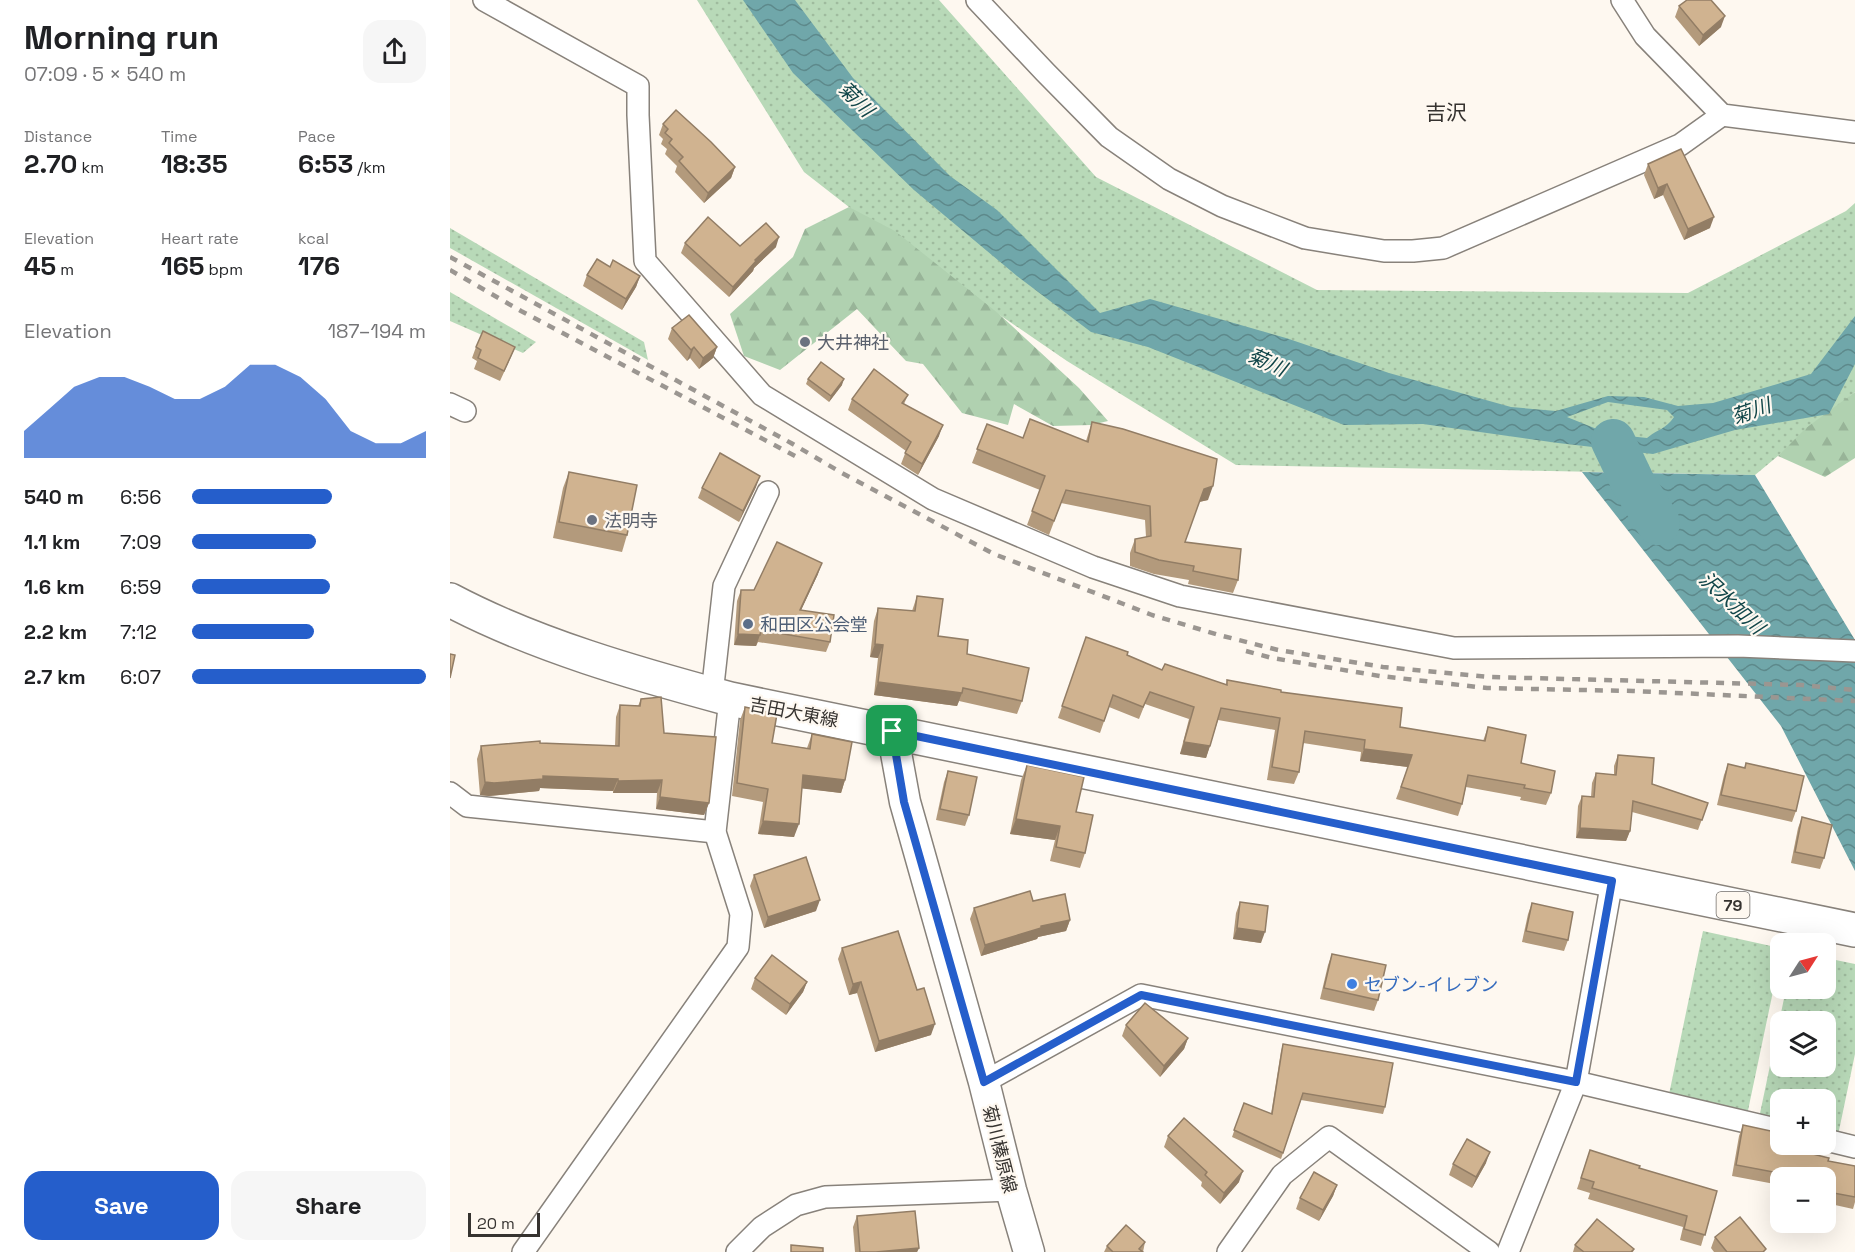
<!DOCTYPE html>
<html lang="en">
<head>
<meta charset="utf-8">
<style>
  body { margin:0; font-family:"Space Grotesk","Noto Sans JP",sans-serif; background:#f6f6f6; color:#202124; height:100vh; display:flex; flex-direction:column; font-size:22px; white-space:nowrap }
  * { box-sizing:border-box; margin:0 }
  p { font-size:20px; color:#757577 }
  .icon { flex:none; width:33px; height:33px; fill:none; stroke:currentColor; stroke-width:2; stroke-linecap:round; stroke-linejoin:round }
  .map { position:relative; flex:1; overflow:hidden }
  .panel { display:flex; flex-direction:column; background:#fff; width:450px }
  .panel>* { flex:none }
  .needle { width:39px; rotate:54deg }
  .tools { position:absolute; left:1320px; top:933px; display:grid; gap:12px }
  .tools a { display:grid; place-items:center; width:66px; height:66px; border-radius:12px; background:#fff; box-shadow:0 6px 24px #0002; font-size:30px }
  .scale { position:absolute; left:18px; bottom:15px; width:72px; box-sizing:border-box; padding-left:6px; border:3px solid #363330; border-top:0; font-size:16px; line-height:21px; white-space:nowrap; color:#363330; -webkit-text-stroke:4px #fef8f0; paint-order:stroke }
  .pin { position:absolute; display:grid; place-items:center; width:51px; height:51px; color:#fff; margin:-26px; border-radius:12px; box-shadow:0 3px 9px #0006 }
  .round { display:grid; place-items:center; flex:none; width:63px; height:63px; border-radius:18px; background:#f6f6f6 }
  .headline { display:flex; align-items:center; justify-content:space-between; height:102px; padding:0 24px }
  h1 { font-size:33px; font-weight:600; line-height:45px }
  .figures { display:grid; grid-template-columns:repeat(3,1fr); gap:9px; height:102px; padding:6px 24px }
  .figures div { display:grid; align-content:center }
  .figures b { font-size:26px; font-weight:600 }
  .figures small { font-size:16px; font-weight:400 }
  .figures p { font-size:16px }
  .chart { height:168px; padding:12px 24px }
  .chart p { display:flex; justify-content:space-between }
  .chart svg { width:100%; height:108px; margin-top:6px; fill:#255ecb; opacity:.7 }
  .action { display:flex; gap:12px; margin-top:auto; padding:12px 24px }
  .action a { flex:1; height:69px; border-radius:18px; background:#255ecb; color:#fff; font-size:24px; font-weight:600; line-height:69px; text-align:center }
  .action a+a { background:#f6f6f6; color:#202124 }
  ul { padding:0 24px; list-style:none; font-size:20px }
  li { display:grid; grid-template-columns:96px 72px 1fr; align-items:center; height:45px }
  li i { height:15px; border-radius:8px; background:#255ecb }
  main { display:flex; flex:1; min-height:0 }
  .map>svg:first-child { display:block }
</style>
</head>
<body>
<main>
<section class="panel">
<div class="headline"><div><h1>Morning run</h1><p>07:09 · 5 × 540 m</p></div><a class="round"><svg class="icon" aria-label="share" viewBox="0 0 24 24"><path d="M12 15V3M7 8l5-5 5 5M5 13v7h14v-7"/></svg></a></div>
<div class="figures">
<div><p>Distance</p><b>2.70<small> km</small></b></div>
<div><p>Time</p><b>18:35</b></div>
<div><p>Pace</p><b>6:53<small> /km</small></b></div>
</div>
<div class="figures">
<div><p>Elevation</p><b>45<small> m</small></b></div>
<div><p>Heart rate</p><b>165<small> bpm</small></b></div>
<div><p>kcal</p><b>176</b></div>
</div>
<div class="chart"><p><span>Elevation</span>187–194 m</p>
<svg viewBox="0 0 160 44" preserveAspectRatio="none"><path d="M0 44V33L10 24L20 15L30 11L40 11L50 15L60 20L70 20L80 15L90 6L100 6L110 11L120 20L130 33L140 38L150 38L160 33V44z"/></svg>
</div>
<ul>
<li><b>540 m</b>6:56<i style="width:60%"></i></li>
<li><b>1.1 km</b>7:09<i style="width:53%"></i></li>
<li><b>1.6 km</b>6:59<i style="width:59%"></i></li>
<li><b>2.2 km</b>7:12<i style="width:52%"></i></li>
<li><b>2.7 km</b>6:07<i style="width:100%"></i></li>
</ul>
<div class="action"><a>Save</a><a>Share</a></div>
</section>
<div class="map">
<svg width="1405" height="1252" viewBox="0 0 1405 1252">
  <defs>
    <pattern id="grass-dots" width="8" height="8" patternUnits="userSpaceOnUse" patternTransform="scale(1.5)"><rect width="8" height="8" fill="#b8d9b8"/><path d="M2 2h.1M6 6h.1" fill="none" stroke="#9fbb9e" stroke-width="1.8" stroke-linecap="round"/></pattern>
    <pattern id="forest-firs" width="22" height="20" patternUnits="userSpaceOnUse" patternTransform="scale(1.5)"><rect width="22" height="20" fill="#b0d1b0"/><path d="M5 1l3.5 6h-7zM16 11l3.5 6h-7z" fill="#98b498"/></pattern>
    <pattern id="water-waves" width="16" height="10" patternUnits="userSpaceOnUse" patternTransform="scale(1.5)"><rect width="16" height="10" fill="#70a7aa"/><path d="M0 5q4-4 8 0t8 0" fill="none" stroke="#5d898b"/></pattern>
  </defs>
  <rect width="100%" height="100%" fill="#fef8f0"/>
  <!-- grass -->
  <g fill="url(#grass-dots)" fill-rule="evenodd">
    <path d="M247,0H489L646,177L867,290L1238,293L1396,211L1405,203V392L1305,475L786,465L617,361L449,246L354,172Z"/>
    <path d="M0,228L194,342L198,360L0,248Z"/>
    <path d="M0,292L86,342L73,353L0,321Z"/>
    <path d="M1253,931L1330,948V958L1296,1120L1217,1104Z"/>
    <path d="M1376,958L1405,964V1054L1387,1140L1376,1138V1100H1330V1128L1308,1123L1336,989L1376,988ZM1330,1022H1376V1066H1330Z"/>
  </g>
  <!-- forest -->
  <g fill="url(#forest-firs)">
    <path d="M399,207L445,231L549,314L629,388L658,421L641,425L603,426L564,404L558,425L512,413L473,364L456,361L407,309L330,370L294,356L280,314L343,257L355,229Z"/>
    <path d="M1405,392V458L1375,477L1328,456L1356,428Z"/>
  </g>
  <!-- water -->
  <g fill="url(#water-waves)" fill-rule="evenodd">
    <path d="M293,0H345L403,78L500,176L547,210L650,313L700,299L836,338L939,373L1061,407L1106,411L1158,396L1194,397L1228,406L1263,403L1361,374L1405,316V364L1379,414L1285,430L1203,454L1108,443L973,424L894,425L698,347L641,332L567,276L464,190L343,73ZM1158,402L1217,410L1224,417C1216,429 1208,429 1197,438L1159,434L1117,417Z"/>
    <path d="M1132,472L1305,475L1405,640V871L1331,726Z"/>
  </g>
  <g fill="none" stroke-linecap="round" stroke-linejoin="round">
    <!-- river -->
    <path stroke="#70a7aa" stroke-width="44" d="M1163,441L1183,483L1208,523"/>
    <!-- minor casing -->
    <g stroke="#88827b" stroke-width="24">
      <g id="minor">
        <path d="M34,0L188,86V115L195,261L312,395L483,499L643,567L730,596L1004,648L1288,646L1405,651"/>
        <path d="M527,0L595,72L659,137L719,179L772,206L855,238L934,251H963L993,248L1230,145L1272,115"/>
        <path d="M1172,0L1195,36L1272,115L1405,132"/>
        <path d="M0,404L15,411"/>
        <path d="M262,694L274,586L318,492"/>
        <path d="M0,793L17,806L265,832"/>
        <path d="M534,1082L691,995L1126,1082L1330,1130"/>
        <path d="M1376,1140L1405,1147"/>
        <path d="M73,1252L288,947L291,914L265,832L280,699"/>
        <path d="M287,1252L312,1227L346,1205L375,1197L561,1190"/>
        <path d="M778,1252L832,1175L879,1137L1039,1252"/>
        <path d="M1058,1252L1126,1082L1162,881"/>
      </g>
    </g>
    <!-- secondary casing -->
    <g stroke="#88827b" stroke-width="33">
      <path id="secondary" d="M442,731L455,802L534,1082L561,1190L579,1252"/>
    </g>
    <!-- primary casing -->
    <g stroke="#88827b" stroke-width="36">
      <path id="primary" d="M0,600C85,645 187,674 280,699L1405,930"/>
    </g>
    <!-- minor -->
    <use href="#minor" stroke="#fff" stroke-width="21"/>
    <!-- secondary -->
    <use href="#secondary" stroke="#fff" stroke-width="30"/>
    <!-- primary -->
    <use href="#primary" stroke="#fff" stroke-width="33"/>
    <!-- rail -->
    <g stroke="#9b9691" stroke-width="4.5" stroke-dasharray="8 8" stroke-linecap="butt">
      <path d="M0,257L341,443L392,473L544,554L702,615L769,635L828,650L933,667L1039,677L1352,685L1405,690"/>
      <path d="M0,270L71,311L349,458"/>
      <path d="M796,651L822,658L930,676L1037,688L1183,691L1405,701"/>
    </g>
  </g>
  <!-- wall -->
  <g fill="#b39a7c">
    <path d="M1229,6L1271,27L1249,46L1225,17Z"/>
    <path d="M213,124L285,167L281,178L254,203L225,172L227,166L215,154L217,149L211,144L213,139L209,135Z"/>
    <path d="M1198,164L1260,228L1234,240L1213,195L1204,199L1194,175Z"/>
    <path d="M235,243L290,246L326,247L304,268L303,271L279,297L231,253Z"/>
    <path d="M160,267L190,276L186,287L172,310L133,286L137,275Z"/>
    <path d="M222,328L267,347L263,358L249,369L240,358L237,361L218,339Z"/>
    <path d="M26,347H65L61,357L50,381L24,369L27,361L22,358Z"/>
    <path d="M358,379L392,385L379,402L356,384Z"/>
    <path d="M458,395L454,404L489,436L468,475L451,464L456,451L398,410L402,399Z"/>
    <path d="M642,422L758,500L749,502L735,542L788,580L783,593L738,584L739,580L704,574L680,566V553L685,539L696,537L695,520L611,503L599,535L577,525L590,490L522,463L537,424L573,438L636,441Z"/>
    <path d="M119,472L177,535L172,552L103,538L113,488Z"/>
    <path d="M306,487L289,522L248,498L252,488Z"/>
    <path d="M368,574L351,610L380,642L376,652L308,642L306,646L284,645L287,601L291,590H304Z"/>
    <path d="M467,596L488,636L517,654L572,701L567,714L509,701L507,706L424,695L428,658L420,657L424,621L428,608L462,611Z"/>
    <path d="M636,637L712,670L776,685L777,680L831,692L950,727L1033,741L1038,727L1101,793L1096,805L1070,800L1071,797L1016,787L1012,804L1008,816L946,799L958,767L910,761L911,752L853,743L849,772L844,784L817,780L825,730L768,720L756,758L730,754L739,719L695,704L689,719L659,707L650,733L608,718Z"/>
    <path d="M191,699L259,803L254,815L206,809L207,793H163V791L90,788L89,791L39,796L30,795L27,759L31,746L90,743L165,746L166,717L170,705L188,706Z"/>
    <path d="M295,707L322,743L357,748L362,734L395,780L391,793L352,788L344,837L308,834L313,802L282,796L290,720Z"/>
    <path d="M1168,755L1202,784L1258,803L1248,830L1182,812L1180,831L1176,841L1126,838L1128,806L1132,796L1141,797L1142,783L1146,773L1164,775V766Z"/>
    <path d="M1296,763L1346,811L1342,822L1267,805L1274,775L1278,764L1294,768Z"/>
    <path d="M577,765L626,812L635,853L630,868L600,861L605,840L560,834L571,780Z"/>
    <path d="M498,771L519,815L515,826L486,820L494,782Z"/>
    <path d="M1352,817L1374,858L1370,869L1341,863L1348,828Z"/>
    <path d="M304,875L366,911L314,928L300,886Z"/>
    <path d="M790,902L811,943L783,939L786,913Z"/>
    <path d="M1082,903L1118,940L1114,951L1072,942L1078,914Z"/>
    <path d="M524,908L620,920L616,931L588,937L587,939L531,956L520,919Z"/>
    <path d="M392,948L481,1035L425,1052L407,993L399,995L388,959Z"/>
    <path d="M882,954L928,1000L924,1011L870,999L878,965Z"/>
    <path d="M305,978L357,982L353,992L336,1015L301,989Z"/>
    <path d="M676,1025L738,1038L734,1049L710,1077L672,1036Z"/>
    <path d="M833,1044L935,1107L933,1114L851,1100L831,1159L782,1137L794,1103L821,1114L831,1051Z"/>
    <path d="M1293,1125L1334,1147L1378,1161L1405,1166V1202L1403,1209L1376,1203V1178H1330V1185L1282,1176L1289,1136Z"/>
    <path d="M718,1136L789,1182L770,1204L751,1186L752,1182L714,1147Z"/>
    <path d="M1140,1150L1189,1168L1267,1191L1251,1246L1230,1240L1233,1227L1138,1199L1140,1193L1127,1189Z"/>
    <path d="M1036,1163L1022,1188L999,1175L1003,1164Z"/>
    <path d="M887,1185L883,1196L869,1221L846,1209L850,1198Z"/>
    <path d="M407,1216L469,1248L467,1252H405L403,1227Z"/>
    <path d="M1265,1237L1315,1252H1264L1261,1248Z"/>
    <path d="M695,1242L693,1252H654L657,1246Z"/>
    <path d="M1125,1245L1184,1249L1183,1252H1123Z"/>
  </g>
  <!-- shaded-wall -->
  <g fill="#927d65">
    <path d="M1275,16L1271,27L1249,46L1253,35Z"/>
    <path d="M285,167L281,178L254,203L258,193Z"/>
    <path d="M1217,184L1213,195L1204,199L1208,188Z"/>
    <path d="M1264,217L1260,228L1234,240L1238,229Z"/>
    <path d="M329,237L326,247L304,268L303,271L279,297L283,287L305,260Z"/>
    <path d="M190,276L186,287L172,310L176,299Z"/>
    <path d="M244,347L240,358L237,361L241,350Z"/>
    <path d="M267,347L263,358L249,369L253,358Z"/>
    <path d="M394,379L392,385L379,402L381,396Z"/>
    <path d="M493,425L489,436L468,475L472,464Z"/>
    <path d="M310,476L306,487L289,522L293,511Z"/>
    <path d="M763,486L758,500L749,502L754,489Z"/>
    <path d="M372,563L368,574L346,621L350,610Z"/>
    <path d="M288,634L310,635L306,646L284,645Z"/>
    <path d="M425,644L433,645L428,658L420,657Z"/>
    <path d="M428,682L512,693L507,706L424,695Z"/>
    <path d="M734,742L760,746L756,758L730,754Z"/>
    <path d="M914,749L962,755L958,767L910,761Z"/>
    <path d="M353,775L395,780L391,793L348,788Z"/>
    <path d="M93,776L168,779L163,791L90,788L89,791L39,796L30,795L35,782Z"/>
    <path d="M212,780L207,793H163L168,781Z"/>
    <path d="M210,797L259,803L254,815L206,809Z"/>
    <path d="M566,819L610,826L605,840L560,834Z"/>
    <path d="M313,821L349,824L344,837L308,834Z"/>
    <path d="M1130,828L1180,831L1176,841L1126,838Z"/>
    <path d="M370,900L366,911L314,928L318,917Z"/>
    <path d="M620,920L616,931L588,937L587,939L531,956L535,945L591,926Z"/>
    <path d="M787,928L815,932L811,943L783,939Z"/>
    <path d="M357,982L353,992L336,1015L340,1004Z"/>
    <path d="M411,982L407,993L399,995L403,984Z"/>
    <path d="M485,1024L481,1035L425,1052L429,1041Z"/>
    <path d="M738,1038L734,1049L710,1077L714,1066Z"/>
    <path d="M1040,1152L1036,1163L1022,1188L1026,1177Z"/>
    <path d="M793,1171L789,1182L770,1204L774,1193Z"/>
    <path d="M887,1185L883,1196L869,1221L873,1210Z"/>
    <path d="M469,1248L467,1252H426Z"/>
  </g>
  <!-- building -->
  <g fill="#d0b390" stroke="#927d65" stroke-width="1.5">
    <path d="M1237,0H1261L1275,16L1253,35L1229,6Z"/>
    <path d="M226,110L261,142L285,167L258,193L229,161L233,157L219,143L222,139L215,133L218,129L213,124Z"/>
    <path d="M1231,149L1264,217L1238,229L1217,184L1208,188L1198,164Z"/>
    <path d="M258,217L290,246L316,223L329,237L305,260L306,261L283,287L235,243Z"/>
    <path d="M147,259L160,267L163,260L190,276L176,299L137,275Z"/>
    <path d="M239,315L267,347L253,358L244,347L241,350L222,328Z"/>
    <path d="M33,331L65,347L54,371L28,358L31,350L26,347Z"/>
    <path d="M371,362L394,379L381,396L358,379Z"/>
    <path d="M424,369L458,395L452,403L493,425L472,464L455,453L461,442L402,399Z"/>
    <path d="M580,419L638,442L642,422L673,429L767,459L763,486L754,489L735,542L791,549L788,580L743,571L744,566L709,560L685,552V539L701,536L700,506L616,490L604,521L582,511L595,476L527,449L537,424L573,438Z"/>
    <path d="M270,453L310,476L293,511L252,488Z"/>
    <path d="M119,472L187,485L177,535L109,522Z"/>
    <path d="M327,542L372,563L350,610L384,615L380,642L311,630L310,635L288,634L291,590H304Z"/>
    <path d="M467,596L493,599L488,636L518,640L517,654L579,668L572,701L513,688L512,693L428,682L433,645L425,644L428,608L465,611Z"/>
    <path d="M636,637L678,652L677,655L712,670L715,664L777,685V680L831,690V692L952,708L950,727L1035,741L1038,727L1076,735L1071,763L1105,771L1101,793L1074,788L1075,785L1018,775L1012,804L951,787L962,755L914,749L915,740L855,731L849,772L822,767L830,718L771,708L760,746L734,742L744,707L700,692L693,707L663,695L654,721L612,706Z"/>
    <path d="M0,654L5,655L0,678Z"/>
    <path d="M211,697L214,733L266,737L259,803L210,797L212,780L168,781V779L93,776V779L44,783L35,782L31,746L90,741V743L169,746L170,705L190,706L191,699Z"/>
    <path d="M295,707L327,714L322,743L360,749L362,734L402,742L395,780L353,775L349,824L313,821L318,789L287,783Z"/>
    <path d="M1168,755L1204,758L1202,784L1258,803L1252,820L1183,801L1180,831L1130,828L1132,796L1144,797L1146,773L1166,775Z"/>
    <path d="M1296,763L1354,776L1346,811L1271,795L1278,764L1295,768Z"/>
    <path d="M577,765L634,777L626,812L643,815L635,853L606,847L610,826L566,819Z"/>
    <path d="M498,771L527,777L519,815L490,809Z"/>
    <path d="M1352,817L1382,825L1374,858L1345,852Z"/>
    <path d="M356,857L370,900L318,917L304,875Z"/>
    <path d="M580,891L583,901L615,894L620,920L591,926V928L535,945L524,908Z"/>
    <path d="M790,902L818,906L815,932L787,928Z"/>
    <path d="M1082,903L1123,912L1118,940L1076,931Z"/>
    <path d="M448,931L467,990L474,988L485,1024L429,1041L411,982L403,984L392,948Z"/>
    <path d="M882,954L936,965L928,1000L874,988Z"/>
    <path d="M322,955L357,982L340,1004L305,978Z"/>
    <path d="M695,1003L738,1038L714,1066L676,1025Z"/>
    <path d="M833,1044L943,1063L935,1107L853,1093L833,1153L784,1130L794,1103L822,1114Z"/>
    <path d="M734,1118L793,1171L774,1193L755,1175L757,1172L718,1136Z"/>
    <path d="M1293,1125L1330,1133V1144H1335L1334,1147L1379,1158L1378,1161L1405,1166V1197L1378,1192V1189L1376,1188V1178H1344V1176L1286,1165Z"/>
    <path d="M1017,1139L1040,1152L1026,1177L1003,1164Z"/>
    <path d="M1140,1150L1190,1166L1189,1168L1267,1191L1255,1235L1234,1229L1237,1216L1142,1188L1144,1182L1131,1178Z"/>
    <path d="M864,1172L887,1185L873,1210L850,1198Z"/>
    <path d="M465,1211L469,1248L426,1252H410L407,1216Z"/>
    <path d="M1290,1217L1316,1249L1313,1252H1277L1265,1237Z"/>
    <path d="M1147,1219L1184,1249L1181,1252H1134L1125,1245Z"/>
    <path d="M676,1225L695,1242L689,1249L693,1252H663L657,1246Z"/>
    <path d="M341,1245L373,1248V1252H341Z"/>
  </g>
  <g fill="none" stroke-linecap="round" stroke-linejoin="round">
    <!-- route casing -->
    <g stroke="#fff" stroke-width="12">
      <path id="route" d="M442,731L1162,881L1126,1082L691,995L534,1082L454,802Z"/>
    </g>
    <!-- route -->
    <use href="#route" stroke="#255ecb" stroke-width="8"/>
  </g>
  <!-- markers -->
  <g fill="#6b7280" stroke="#fef8f0" stroke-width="2">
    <circle cx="355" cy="342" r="6"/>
    <circle cx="142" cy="520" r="6"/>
  </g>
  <circle fill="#5c6f8a" stroke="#fef8f0" stroke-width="2" cx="298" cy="624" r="6"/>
  <circle fill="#3f7fe0" stroke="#fef8f0" stroke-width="2" cx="902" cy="984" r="6"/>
  <g text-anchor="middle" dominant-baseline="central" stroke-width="4.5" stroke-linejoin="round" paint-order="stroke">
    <!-- shield labels -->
    <rect fill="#fef8f0" stroke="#726e6a" stroke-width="1.5" x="1266.5" y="892" width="33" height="26" rx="4.5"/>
    <g font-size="16" font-weight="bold" fill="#363330">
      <text x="1283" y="905">79</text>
    </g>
    <!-- worship labels -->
    <g font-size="18" fill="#5b616d" stroke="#fef8f0" text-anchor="start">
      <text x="367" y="342">大井神社</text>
      <text x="154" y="520">法明寺</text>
    </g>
    <!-- service labels -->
    <g font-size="18" fill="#4e5e75" stroke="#fef8f0" text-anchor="start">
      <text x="310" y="624">和田区公会堂</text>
    </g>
    <!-- street labels -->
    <g font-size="18" fill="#363330" stroke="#fef8f0">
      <text transform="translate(344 712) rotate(11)">吉田大東線</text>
      <text transform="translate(550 1149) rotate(76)">菊川榛原線</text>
    </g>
    <!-- shop labels -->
    <g font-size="18" fill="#366cbe" stroke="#fef8f0" text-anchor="start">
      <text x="914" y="984">セブン-イレブン</text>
    </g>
    <!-- water labels -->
    <g font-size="20" font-style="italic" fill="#124649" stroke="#fef8f0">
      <text transform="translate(406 99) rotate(45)">菊川</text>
      <text transform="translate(817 362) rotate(24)">菊川</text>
      <text transform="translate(1301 411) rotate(-19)">菊川</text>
      <text transform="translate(1282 603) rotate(43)">沢水加川</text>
    </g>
    <!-- quarter labels -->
    <g font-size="21" fill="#363330" stroke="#fef8f0">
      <text x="996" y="112">吉沢</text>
    </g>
  </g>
</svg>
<div class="tools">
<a><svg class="needle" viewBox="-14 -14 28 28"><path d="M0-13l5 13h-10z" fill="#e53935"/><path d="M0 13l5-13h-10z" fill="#757577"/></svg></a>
<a><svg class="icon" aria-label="layers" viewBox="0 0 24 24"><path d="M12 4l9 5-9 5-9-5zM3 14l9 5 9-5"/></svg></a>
<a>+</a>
<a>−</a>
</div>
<div class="scale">20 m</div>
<div class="pin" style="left:442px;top:731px;background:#1e9e55"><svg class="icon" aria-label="arrive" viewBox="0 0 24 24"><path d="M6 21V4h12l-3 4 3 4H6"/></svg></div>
</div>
</main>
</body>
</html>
